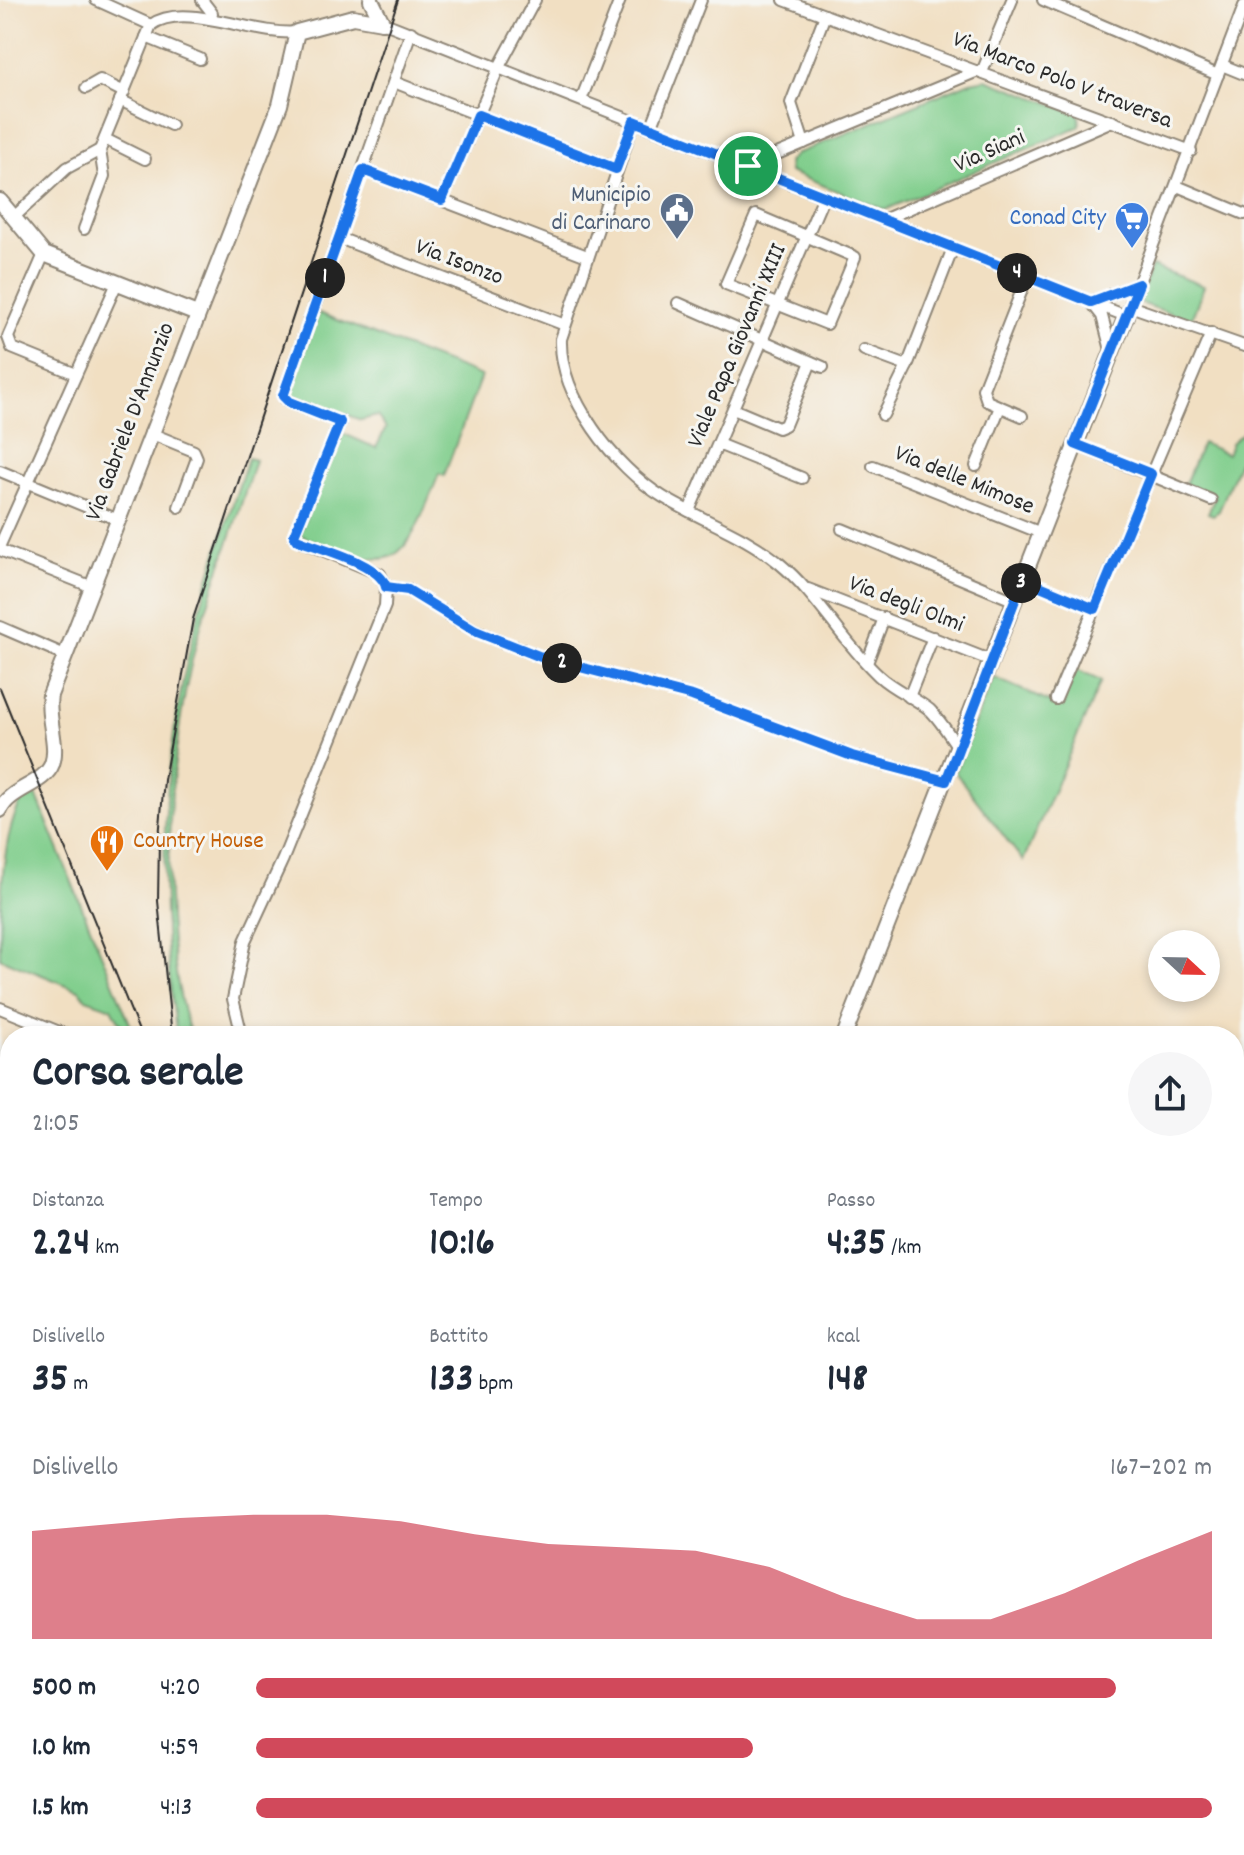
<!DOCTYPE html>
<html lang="it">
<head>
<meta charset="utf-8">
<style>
  body { margin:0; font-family:Dekko,sans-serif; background:#f6f6f7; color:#1f2937; height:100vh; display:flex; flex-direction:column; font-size:30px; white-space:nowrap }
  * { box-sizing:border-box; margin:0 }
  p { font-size:26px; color:#747a83 }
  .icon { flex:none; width:44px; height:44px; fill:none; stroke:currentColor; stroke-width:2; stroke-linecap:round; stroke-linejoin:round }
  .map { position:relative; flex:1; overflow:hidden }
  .drawer { position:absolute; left:0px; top:1026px; width:1244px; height:830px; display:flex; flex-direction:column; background:#fff; border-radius:32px 32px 0 0; box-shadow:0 4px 12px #0003 }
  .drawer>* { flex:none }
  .needle { width:52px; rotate:112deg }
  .controls { position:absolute; left:1148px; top:930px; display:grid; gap:16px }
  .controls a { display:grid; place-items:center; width:72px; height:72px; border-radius:50%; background:#fff; box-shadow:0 4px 12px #0003; font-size:40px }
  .pin { position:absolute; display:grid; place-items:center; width:68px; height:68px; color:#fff; margin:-34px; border:4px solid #fff; border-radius:50%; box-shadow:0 2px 8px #0007 }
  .km { position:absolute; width:40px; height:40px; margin:-20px; border-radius:50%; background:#222; color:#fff; font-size:22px; line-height:40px; text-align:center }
  .round { display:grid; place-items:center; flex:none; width:84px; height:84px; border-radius:42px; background:#f6f6f7 }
  .summary { display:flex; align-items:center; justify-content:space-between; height:136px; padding:0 32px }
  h1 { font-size:44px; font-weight:700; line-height:60px }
  .stats { display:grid; grid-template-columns:repeat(3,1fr); gap:12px; height:136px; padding:8px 32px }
  .stats div { display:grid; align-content:center }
  .stats b { font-size:40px; font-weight:700 }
  .stats small { font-size:22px; font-weight:400 }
  .stats p { font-size:22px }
  .chart { height:224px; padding:16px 32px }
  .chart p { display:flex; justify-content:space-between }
  .chart svg { width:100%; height:144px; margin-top:8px; fill:#d1495b; opacity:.7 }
  ul { padding:0 32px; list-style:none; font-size:26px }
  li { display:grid; grid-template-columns:128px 96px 1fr; align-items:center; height:60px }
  li i { height:20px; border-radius:10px; background:#d1495b }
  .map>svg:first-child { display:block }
</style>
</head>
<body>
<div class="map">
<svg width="1244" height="1855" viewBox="0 0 1244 1855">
  <rect width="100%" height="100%" fill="#f6f6f2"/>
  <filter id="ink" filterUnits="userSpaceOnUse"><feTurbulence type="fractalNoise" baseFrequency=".0125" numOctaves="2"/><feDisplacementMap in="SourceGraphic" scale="16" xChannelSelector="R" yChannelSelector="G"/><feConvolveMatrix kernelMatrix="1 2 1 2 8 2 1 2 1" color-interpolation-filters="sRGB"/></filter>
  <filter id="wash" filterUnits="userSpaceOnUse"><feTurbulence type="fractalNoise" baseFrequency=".006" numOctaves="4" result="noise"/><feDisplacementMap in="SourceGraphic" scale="32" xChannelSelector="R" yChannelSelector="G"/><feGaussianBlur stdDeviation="1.8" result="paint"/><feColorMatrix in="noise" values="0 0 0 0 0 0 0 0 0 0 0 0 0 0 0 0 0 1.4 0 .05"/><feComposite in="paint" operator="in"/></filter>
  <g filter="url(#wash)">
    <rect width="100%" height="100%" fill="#f1dfc2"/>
    <!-- green -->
    <g fill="#80ce8c" stroke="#567c5c" stroke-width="2">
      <path d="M986,79L1079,114L1080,126L885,210L789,172L788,162L796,154L970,82Z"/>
      <path d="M1152,266L1204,286L1191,320L1137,302Z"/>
      <path d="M319,313L481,376L444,476L439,474C400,573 398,574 299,535L340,432L376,448L386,428L377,416L361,420L288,394Z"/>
      <path d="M1244,432V449L1219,511L1213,515L1208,513L1215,497L1185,484L1202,443L1227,454L1232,442Z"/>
      <path d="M248,458L255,460C239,514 219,568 202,622C168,737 153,922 191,1036H177C157,906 160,772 191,644C206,581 228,519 248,458Z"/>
      <path d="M1074,669L1101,681L1023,861L955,772L993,677L1058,706Z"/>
      <path d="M32,785L135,1036H127L112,1008L86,999L79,990L0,958C0,905 0,820 32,785Z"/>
    </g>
  </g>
  <g filter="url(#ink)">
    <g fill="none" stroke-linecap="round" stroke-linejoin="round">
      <!-- street casing -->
      <g stroke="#8e8576" stroke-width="14">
        <g id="street">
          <path d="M96,0L151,25"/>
          <path d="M202,0L212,13"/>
          <path d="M784,0L1191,151"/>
          <path d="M1043,0L1218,75"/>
          <path d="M382,22L1126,316L1244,6"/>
          <path d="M146,37L200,59"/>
          <path d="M1222,65L1244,74"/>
          <path d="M982,72L1012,0"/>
          <path d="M394,82L616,169"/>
          <path d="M86,88L100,80L124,92"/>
          <path d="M120,100L171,125"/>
          <path d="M581,100L620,0"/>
          <path d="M634,121L561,339C559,396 615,468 663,497C701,520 744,534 779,563C818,595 842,642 879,676C894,690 914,697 930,710C941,721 950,736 959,749"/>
          <path d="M651,128L701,0"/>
          <path d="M105,139L145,159"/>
          <path d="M804,143L791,103L825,15"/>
          <path d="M100,150L151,25C185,0 255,37 297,32"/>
          <path d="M748,166L978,71"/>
          <path d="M363,170L587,256"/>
          <path d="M1177,186L1244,214"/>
          <path d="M442,200L499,67L535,0"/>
          <path d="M756,215L855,257L827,324L726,284Z"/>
          <path d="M14,217L67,168L100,150"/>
          <path d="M883,220L1112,121"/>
          <path d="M84,229L104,176L100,150"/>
          <path d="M339,238L565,325"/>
          <path d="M44,254L8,337L12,348L76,374"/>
          <path d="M678,303L823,367"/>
          <path d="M1130,306L1244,346"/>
          <path d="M864,350L907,366"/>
          <path d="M1111,350L1102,316L1091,302L1139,284"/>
          <path d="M733,409L778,428L785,425L811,362"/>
          <path d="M883,415L907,366L953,248"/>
          <path d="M1022,416L987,401L983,389L1027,277"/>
          <path d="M150,433L194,451L197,458L179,507"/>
          <path d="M718,444L802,478"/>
          <path d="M1075,444L1211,500"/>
          <path d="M873,466L1041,533"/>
          <path d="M976,466L1000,407"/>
          <path d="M0,471L116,519"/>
          <path d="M689,511L824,196"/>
          <path d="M842,529L1015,601"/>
          <path d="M0,545L117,283"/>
          <path d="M0,550L90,586"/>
          <path d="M1023,579L1095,609"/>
          <path d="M386,587L408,590L475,631L541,657L692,696L852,756L946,781"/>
          <path d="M808,589L992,661"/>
          <path d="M0,627L65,655"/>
          <path d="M867,663L884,618"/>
          <path d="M909,697L933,637"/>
          <path d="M1056,699L1211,333"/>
          <path d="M0,1008L69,1036"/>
          <path d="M242,1036L233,999L245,941L283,859L385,606L386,587L380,574L296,539L294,535L340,422L289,402L283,396L411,32"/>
          <path d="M0,1406L10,1383"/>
          <path d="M0,1522L10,1500"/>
          <path d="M0,1706L10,1684"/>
        </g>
      </g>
      <!-- secondary casing -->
      <g stroke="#8e8576" stroke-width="18">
        <g id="secondary">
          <path d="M371,0L382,22"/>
          <path d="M0,201L44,254L197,314"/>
          <path d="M0,810C10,788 44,785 52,764C59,745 46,717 50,695L280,105L297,32L353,17L382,22"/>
          <path d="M844,1036L1126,316"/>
          <path d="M0,1734L10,1739"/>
          <path d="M283,1846L307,1855"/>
          <path d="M533,1855L538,1846"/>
        </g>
      </g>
      <!-- highway casing -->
      <g stroke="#8e8576" stroke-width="22">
        <g id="highway">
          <path d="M1234,1122L1244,1117"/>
          <path d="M1234,1236L1244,1244"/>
          <path d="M1234,1251L1244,1269"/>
          <path d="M1234,1353L1244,1331"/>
          <path d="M1234,1370L1244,1361"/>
          <path d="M1234,1386L1244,1378"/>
          <path d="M653,1855L664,1846"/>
          <path d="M672,1855L683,1846"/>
        </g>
      </g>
      <!-- street -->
      <use href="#street" stroke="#fff" stroke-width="10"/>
      <!-- secondary -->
      <use href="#secondary" stroke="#fff" stroke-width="14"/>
      <!-- highway -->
      <use href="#highway" stroke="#fff" stroke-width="18"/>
      <!-- rail -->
      <g stroke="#2b2b2b" stroke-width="2">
        <path d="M0,688L141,1036"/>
        <path d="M172,1036L158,901L159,838L164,780L193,619L398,0"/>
        <path d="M469,1846L472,1855"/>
      </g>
    </g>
  </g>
  <g fill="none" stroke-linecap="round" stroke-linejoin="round" filter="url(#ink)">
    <!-- route casing -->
    <g stroke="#fff" stroke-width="16">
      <path id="route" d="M478,115L616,169L634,121L1091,302L1139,284L1075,444L1151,474L1095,609L1023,579L946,781L852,756L692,696L541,657L475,631L408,590L386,587C380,563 318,548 296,539L294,535L340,422L289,402L283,396L363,170L442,200Z"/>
    </g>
    <!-- route -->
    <use href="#route" stroke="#1a73e8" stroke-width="10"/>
  </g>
  <!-- icons -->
  <defs>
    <g id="civic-pin" transform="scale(1.8)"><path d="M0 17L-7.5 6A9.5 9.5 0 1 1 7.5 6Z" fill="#5c6f8a" stroke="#f6f6f2"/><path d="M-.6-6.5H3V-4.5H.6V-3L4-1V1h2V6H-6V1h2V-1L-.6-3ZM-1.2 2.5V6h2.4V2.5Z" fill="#fff"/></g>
    <g id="supermarket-pin" transform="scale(1.8)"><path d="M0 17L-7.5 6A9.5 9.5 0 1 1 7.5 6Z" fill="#3f7fe0" stroke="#f6f6f2"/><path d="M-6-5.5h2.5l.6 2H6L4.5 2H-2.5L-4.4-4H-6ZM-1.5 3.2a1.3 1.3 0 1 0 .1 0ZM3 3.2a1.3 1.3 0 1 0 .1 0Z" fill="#fff"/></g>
    <g id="restaurant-pin" transform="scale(1.8)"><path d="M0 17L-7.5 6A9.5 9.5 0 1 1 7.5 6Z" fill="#e8710a" stroke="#f6f6f2"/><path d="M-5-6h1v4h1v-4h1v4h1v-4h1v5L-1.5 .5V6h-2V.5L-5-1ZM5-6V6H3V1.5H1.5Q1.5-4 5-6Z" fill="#fff"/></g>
  </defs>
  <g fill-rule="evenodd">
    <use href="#civic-pin" x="677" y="210"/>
    <use href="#supermarket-pin" x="1132" y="219"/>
    <use href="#restaurant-pin" x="107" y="842"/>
  </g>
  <g text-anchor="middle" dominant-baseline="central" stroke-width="6" stroke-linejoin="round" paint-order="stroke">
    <!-- street labels -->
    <g font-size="24" fill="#2b2b2b" stroke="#f6f6f2">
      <text transform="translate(1062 81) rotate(21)">Via Marco Polo V traversa</text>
      <text transform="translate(990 152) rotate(-24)">Via Siani</text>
      <text transform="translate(459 263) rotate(21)">Via Isonzo</text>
      <text transform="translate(738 346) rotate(-67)">Viale Papa Giovanni XXIII</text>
      <text transform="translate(131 422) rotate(-69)">Via Gabriele D'Annunzio</text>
      <text transform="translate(964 481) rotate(22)">Via delle Mimose</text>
      <text transform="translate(906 605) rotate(21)">Via degli Olmi</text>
    </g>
    <!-- service labels -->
    <g font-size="24" fill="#4e5e75" stroke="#f6f6f2" text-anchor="end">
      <text x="651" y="196">Municipio<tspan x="651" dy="28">di Carinaro</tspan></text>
    </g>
    <!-- shop labels -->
    <g font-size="24" fill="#366cbe" stroke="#f6f6f2" text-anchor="end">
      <text x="1106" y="219">Conad City</text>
    </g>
    <!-- food labels -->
    <g font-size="24" fill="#c56008" stroke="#f6f6f2" text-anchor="start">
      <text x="133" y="842">Country House</text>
    </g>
  </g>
</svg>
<div class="controls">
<a><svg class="needle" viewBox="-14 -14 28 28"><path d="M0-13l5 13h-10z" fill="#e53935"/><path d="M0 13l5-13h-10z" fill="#747a83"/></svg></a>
</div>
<div class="pin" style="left:748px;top:166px;background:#1e9e55"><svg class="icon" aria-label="arrive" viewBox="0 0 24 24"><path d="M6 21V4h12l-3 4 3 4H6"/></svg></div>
<b class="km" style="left:325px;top:278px">1</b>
<b class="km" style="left:562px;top:663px">2</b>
<b class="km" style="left:1021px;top:583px">3</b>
<b class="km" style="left:1017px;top:273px">4</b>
<section class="drawer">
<div class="summary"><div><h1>Corsa serale</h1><p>21:05</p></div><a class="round"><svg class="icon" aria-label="share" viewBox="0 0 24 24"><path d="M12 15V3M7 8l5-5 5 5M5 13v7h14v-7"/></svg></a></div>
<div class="stats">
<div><p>Distanza</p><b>2.24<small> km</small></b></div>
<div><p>Tempo</p><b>10:16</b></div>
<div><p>Passo</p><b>4:35<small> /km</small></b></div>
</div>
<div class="stats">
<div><p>Dislivello</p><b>35<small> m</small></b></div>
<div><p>Battito</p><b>133<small> bpm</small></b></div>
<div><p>kcal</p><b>148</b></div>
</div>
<div class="chart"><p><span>Dislivello</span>167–202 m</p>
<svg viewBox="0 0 160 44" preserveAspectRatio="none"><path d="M0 44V11L10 9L20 7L30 6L40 6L50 8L60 12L70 15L80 16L90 17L100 22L110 31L120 38L130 38L140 30L150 20L160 11V44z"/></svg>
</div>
<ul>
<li><b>500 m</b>4:20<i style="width:90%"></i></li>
<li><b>1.0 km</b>4:59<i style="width:52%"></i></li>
<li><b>1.5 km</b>4:13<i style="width:100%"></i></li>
</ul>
</section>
</div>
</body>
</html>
